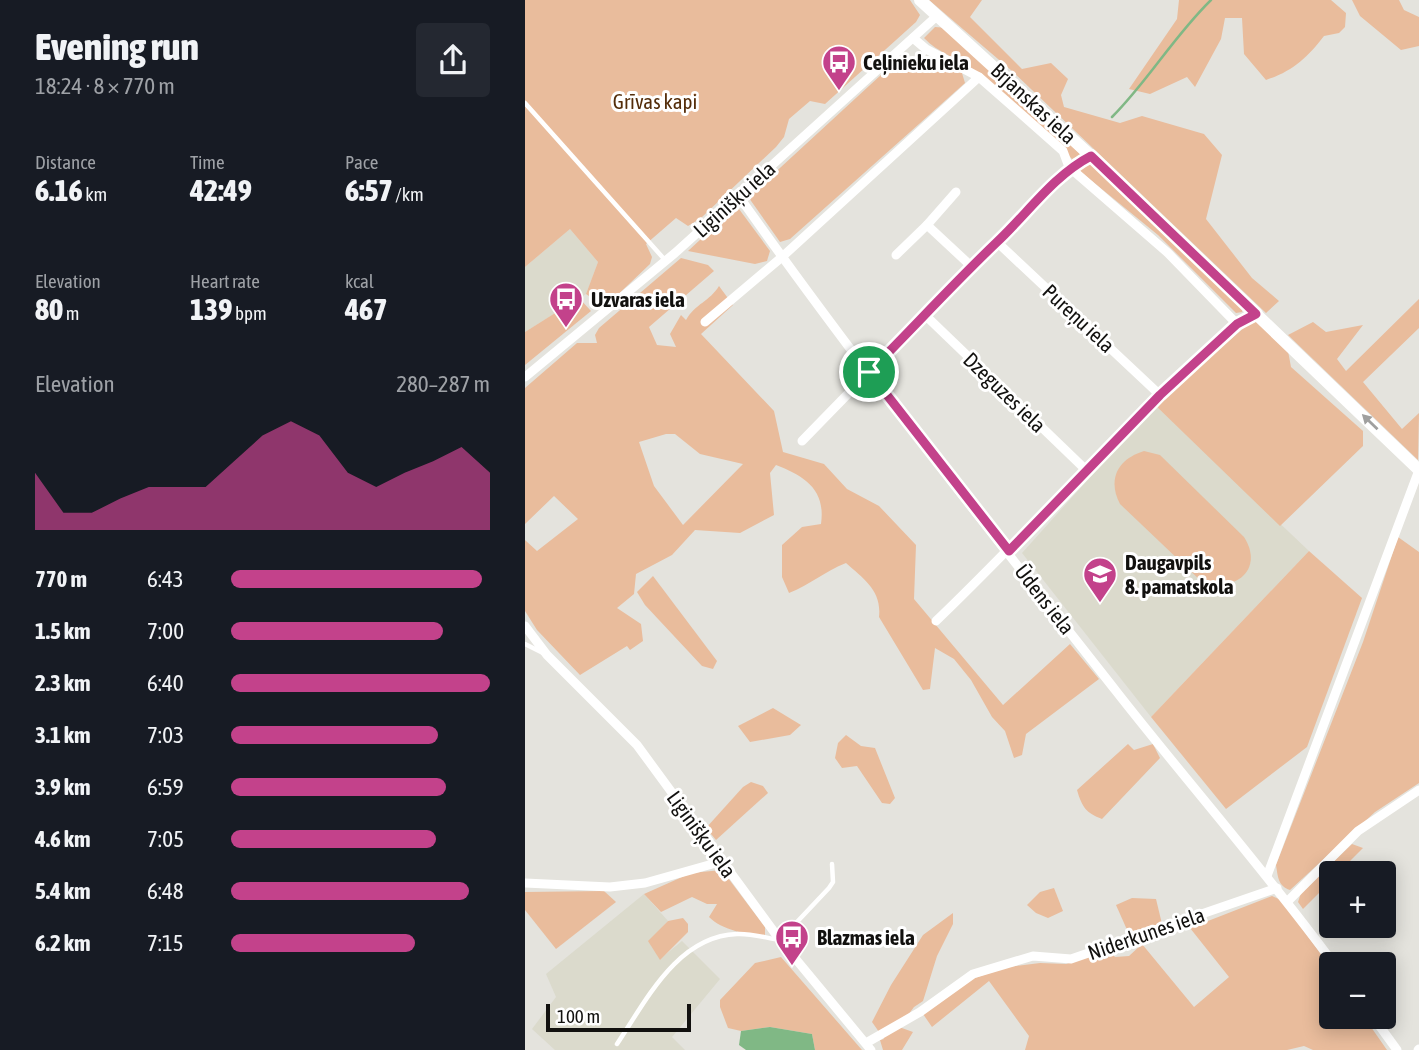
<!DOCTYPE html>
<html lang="en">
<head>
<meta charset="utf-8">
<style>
  body { margin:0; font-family:"Asap Condensed",sans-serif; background:#242831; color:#f1f3f6; height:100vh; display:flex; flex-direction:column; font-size:26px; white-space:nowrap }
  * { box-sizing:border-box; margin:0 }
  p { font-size:23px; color:#9ea1a6 }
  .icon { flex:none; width:38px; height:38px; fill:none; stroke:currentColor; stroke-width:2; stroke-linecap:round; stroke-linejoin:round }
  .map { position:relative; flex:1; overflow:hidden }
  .drawer { display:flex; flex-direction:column; background:#171b24; width:525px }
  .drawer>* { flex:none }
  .buttons { position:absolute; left:794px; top:861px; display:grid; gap:14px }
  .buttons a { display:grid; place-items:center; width:77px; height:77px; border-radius:7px; background:#171b24; box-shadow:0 4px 18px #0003; font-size:35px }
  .scale { position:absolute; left:21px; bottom:18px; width:145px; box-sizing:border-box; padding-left:7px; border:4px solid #12110f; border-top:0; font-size:19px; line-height:24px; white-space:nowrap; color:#12110f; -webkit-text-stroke:5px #fff; paint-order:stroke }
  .pin { position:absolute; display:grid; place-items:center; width:60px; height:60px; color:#fff; margin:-30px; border:4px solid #fff; border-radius:50%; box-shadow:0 2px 7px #0007 }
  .round { display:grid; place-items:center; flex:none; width:74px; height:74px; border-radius:7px; background:#242831 }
  .headline { display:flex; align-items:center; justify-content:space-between; height:119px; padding:0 35px }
  h1 { font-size:38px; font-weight:800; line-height:52px }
  .stats { display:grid; grid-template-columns:repeat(3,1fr); gap:10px; height:119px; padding:7px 35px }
  .stats div { display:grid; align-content:center }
  .stats b { font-size:30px; font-weight:800 }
  .stats small { font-size:19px; font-weight:400 }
  .stats p { font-size:19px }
  .chart { height:196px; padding:14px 35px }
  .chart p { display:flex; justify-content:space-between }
  .chart svg { width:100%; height:126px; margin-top:7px; fill:#c3428b; opacity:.7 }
  ul { padding:0 35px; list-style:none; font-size:23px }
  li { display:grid; grid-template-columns:112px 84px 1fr; align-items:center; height:52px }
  li i { height:18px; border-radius:9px; background:#c3428b }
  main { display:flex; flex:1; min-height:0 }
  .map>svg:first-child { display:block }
</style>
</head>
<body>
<main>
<section class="drawer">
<div class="headline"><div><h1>Evening run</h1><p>18:24 · 8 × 770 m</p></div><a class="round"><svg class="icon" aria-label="share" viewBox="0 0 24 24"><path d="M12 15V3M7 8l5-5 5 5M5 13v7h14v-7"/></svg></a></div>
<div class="stats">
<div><p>Distance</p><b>6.16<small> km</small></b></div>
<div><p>Time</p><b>42:49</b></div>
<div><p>Pace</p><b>6:57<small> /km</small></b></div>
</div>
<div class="stats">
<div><p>Elevation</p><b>80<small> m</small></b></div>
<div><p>Heart rate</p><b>139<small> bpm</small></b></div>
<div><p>kcal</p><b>467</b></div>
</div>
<div class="chart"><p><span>Elevation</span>280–287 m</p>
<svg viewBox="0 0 160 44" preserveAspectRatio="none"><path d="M0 44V24L10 38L20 38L30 33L40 29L50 29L60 29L70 20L80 11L90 6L100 11L110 24L120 29L130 24L140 20L150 15L160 24V44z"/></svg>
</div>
<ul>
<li><b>770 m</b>6:43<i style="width:97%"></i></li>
<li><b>1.5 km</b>7:00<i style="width:82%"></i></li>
<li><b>2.3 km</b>6:40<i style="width:100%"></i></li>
<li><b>3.1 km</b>7:03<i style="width:80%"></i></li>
<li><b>3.9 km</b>6:59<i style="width:83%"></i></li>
<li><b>4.6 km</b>7:05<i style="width:79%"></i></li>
<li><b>5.4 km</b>6:48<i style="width:92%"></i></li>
<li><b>6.2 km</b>7:15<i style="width:71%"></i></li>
</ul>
</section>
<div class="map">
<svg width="894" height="1050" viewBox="0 0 894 1050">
  <rect width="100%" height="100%" fill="#e4e3dd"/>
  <!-- built -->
  <g fill="#dbdacc">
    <path d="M45,229L73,262L61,294L0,332V267Z"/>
    <path d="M630,405L784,551L626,717L497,553Z"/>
    <path d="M119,894L143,921L124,941L135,959L157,941L195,979L147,1037L160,1050H30L7,1029L31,997L21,974Z"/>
  </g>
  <!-- green -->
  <g fill="#e9bc9c" fill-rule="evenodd">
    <path d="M0,0H385L395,15L391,22L300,104L285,101L264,119L259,137L251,147L176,218L163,226L151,218L121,244L127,257L125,264L80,307L61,294L73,262L45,229L0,267Z"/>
    <path d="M404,0H457L445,17L497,69L526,63L543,79L536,95L539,107L595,123L617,116L679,134L697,155L681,219L727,278L754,301L741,313L487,71Z"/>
    <path d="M654,0H806L821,13L820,27L814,33L799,36C782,58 768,71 741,80L719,54L717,18H700L696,39L670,87L662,77L625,94L604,89L652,19Z"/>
    <path d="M827,0H874L879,10L894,17V46L876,50L835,16Z"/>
    <path d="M410,27L423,28L556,155L547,159C516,128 485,97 449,70C433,58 413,53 399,38Z"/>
    <path d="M419,64L437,73L440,83L265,239L255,242L224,198L230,191L357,74L412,69Z"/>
    <path d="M564,164L569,165L718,308L717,312L711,313L633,235L551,168Z"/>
    <path d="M214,209L245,251L242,261L230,264L163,251L204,213Z"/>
    <path d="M156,258L183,265L189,271L124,327L132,345L151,347L145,334L156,315L161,320C170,304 185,301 194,286L208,305L176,334L249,411L258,452L299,464L322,489L354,506L391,545L389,599L478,705L545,644L574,679L501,734L497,755L489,758L480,731L467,717L446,680L429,659L410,648L405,689L398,690L354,617C357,591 339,579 321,563C300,571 285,585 264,593L257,577V545L277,527L296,524C301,489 279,476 251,465L245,473L249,515L215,533L170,530L147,555L111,574L109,594L92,608L116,624L118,641L105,650L102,646L55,675L12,630L0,611V540L12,551L53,519L29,496L0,524V388L52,343H72L70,335L74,328ZM141,434H150L175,454L218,464L158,525L129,486L114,442Z"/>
    <path d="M54,298L66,311L0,365V332Z"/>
    <path d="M894,299V328L838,382L877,429L894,413L893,460L763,335L788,322L801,332L838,325L812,359L821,371Z"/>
    <path d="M729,319L763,351L766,367L838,431V446L755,526L630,405Z"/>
    <path d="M619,451L635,455L719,537C740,570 709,593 677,582L595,504C582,479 593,459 619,451Z"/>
    <path d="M873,537L894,552V783L850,812L765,890C753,886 753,877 751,865L838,642Z"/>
    <path d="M784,551L837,598L782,747L701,809L626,717Z"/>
    <path d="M128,576L192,661L188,669L177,666L120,605L112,592Z"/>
    <path d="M248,708L276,725L265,735L225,742L213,726Z"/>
    <path d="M321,735L336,746L350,748L370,798L365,804L357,803L332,766L317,768L310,758L313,743Z"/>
    <path d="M603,744L609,750L628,744L635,758L577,819C561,813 557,807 552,790Z"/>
    <path d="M226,782L238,786L243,793L191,840L181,828L218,787Z"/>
    <path d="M827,844L838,848L813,873H807V880L778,909L773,902L776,893Z"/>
    <path d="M197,870L240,927V935C222,935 197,930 184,917L192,904H182L167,897L136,912L119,894L166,873Z"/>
    <path d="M529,888L538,911L523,918L511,913L502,905L515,892Z"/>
    <path d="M79,891L91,902L31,949L0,910V892Z"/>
    <path d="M747,896L756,900L807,969V1017H839L862,1050H788L779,1046L762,1050H500L504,1036L464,981L407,1027L398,1014L444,980L482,967L515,963L541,964L583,949L590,957L604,956L617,944L669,1007L704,977L665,928Z"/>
    <path d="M607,898L631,899L637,924L603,932L591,905Z"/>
    <path d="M428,913V924L412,956L398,1001L389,1007L374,1027L388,1032L377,1050H358L355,1040L359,1039L347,1022L366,985L398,935Z"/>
    <path d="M158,918L163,924V932L135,960L123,941L143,921Z"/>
    <path d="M256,957L337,1050H290L287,1034L245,1027L216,1031L203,1028L195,1007V1000L230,963Z"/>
  </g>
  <!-- water -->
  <path fill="#80b885" d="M245,1027L287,1034L290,1050H221L214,1045L216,1031Z"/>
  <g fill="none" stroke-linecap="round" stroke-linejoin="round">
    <!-- stream -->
    <path stroke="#80b885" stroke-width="2.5" d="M587,117C623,81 649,36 686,0"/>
    <!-- service -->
    <g stroke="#fff" stroke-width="4.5">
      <path d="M360,65L388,67L397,59L400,50"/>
      <path d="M0,103L140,260"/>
      <path d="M0,644L18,653"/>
      <path d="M92,1044C121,1001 152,936 212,934C225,933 241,938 255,940L304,888L308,882L307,864"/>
    </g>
    <!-- minor -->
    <g stroke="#fff" stroke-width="9">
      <path d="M388,38L401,49L454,77L538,151L544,167L643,253L712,324"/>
      <path d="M431,192L402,225L445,265"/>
      <path d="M213,195C333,365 463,528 591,691C663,783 740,870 809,964"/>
      <path d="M472,242L635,395"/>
      <path d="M371,255L402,225"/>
      <path d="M400,315L560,469"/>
      <path d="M180,322L257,257L454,77"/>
      <path d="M0,377L150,253L413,15"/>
      <path d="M277,441L544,167L566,156"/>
      <path d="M411,621C481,554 546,483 614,415C650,380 688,338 731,314"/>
      <path d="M0,626L22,655L112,745L255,940L346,1050"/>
      <path d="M742,876L894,470"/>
      <path d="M0,883L85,887L120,883L198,861"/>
      <path d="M763,901L833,831L894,790"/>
      <path d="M848,1017L872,1050"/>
      <path d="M341,1043L395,1012L448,974L508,956L546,959L752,888"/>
      <path d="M893,1050L894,1049"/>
    </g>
    <!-- secondary -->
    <path stroke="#fff" stroke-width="12" d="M395,0L566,156L894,470"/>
  </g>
  <!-- one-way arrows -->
  <defs><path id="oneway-solid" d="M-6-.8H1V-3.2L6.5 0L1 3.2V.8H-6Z" transform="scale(1.75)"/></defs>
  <use fill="#a0a09f" href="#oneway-solid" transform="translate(845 422) rotate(-136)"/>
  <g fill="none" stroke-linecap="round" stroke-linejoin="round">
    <!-- route casing -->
    <g stroke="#fff" stroke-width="14">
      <path id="route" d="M566,156L731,314L712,324L635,395L484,551L344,372C387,329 428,284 472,242C503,213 528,176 566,156Z"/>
    </g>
    <!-- route -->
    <use href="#route" stroke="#c3428b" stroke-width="9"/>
  </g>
  <!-- icons -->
  <defs>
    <g id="bus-pin" transform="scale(1.75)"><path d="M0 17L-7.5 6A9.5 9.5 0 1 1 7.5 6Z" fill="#c3428b" stroke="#fff"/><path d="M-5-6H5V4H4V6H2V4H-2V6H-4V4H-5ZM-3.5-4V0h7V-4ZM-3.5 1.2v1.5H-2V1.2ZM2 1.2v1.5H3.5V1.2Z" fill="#fff"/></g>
    <g id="school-pin" transform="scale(1.75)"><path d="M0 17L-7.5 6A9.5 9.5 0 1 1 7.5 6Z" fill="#c3428b" stroke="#fff"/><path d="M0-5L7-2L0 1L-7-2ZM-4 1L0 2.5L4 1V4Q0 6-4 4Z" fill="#fff"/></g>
  </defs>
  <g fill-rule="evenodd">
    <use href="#bus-pin" x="314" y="62"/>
    <use href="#bus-pin" x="41" y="299"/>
    <use href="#school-pin" x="575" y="574"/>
    <use href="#bus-pin" x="267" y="937"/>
  </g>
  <g text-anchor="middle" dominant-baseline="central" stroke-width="6" stroke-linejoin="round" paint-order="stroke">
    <!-- poi labels -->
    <g font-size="21" font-weight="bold" fill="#12110f" stroke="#fff" text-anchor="start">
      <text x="338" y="62">Ceļinieku iela</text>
      <text x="66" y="299">Uzvaras iela</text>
      <text x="600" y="562">Daugavpils<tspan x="600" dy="24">8. pamatskola</tspan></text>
      <text x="292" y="937">Blazmas iela</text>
    </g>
    <!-- park labels -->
    <g font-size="21" fill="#542d0a" stroke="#fff">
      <text x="130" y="101">Grīvas kapi</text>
    </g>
    <!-- street labels -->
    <g font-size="21" fill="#12110f" stroke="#fff">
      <text transform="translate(509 103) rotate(43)">Brjanskas iela</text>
      <text transform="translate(209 199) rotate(-42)">Liginišķu iela</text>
      <text transform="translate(554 318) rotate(43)">Pureņu iela</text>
      <text transform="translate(480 392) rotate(44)">Dzeguzes iela</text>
      <text transform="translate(520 599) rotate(52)">Ūdens iela</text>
      <text transform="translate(177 834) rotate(54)">Liginišķu iela</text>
      <text transform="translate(621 933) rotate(-19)">Niderkunes iela</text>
    </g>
  </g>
</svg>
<div class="buttons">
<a>+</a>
<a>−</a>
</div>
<div class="scale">100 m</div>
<div class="pin" style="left:344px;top:372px;background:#1e9e55"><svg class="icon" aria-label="arrive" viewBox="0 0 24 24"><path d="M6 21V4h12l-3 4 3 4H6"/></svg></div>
</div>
</main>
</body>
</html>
